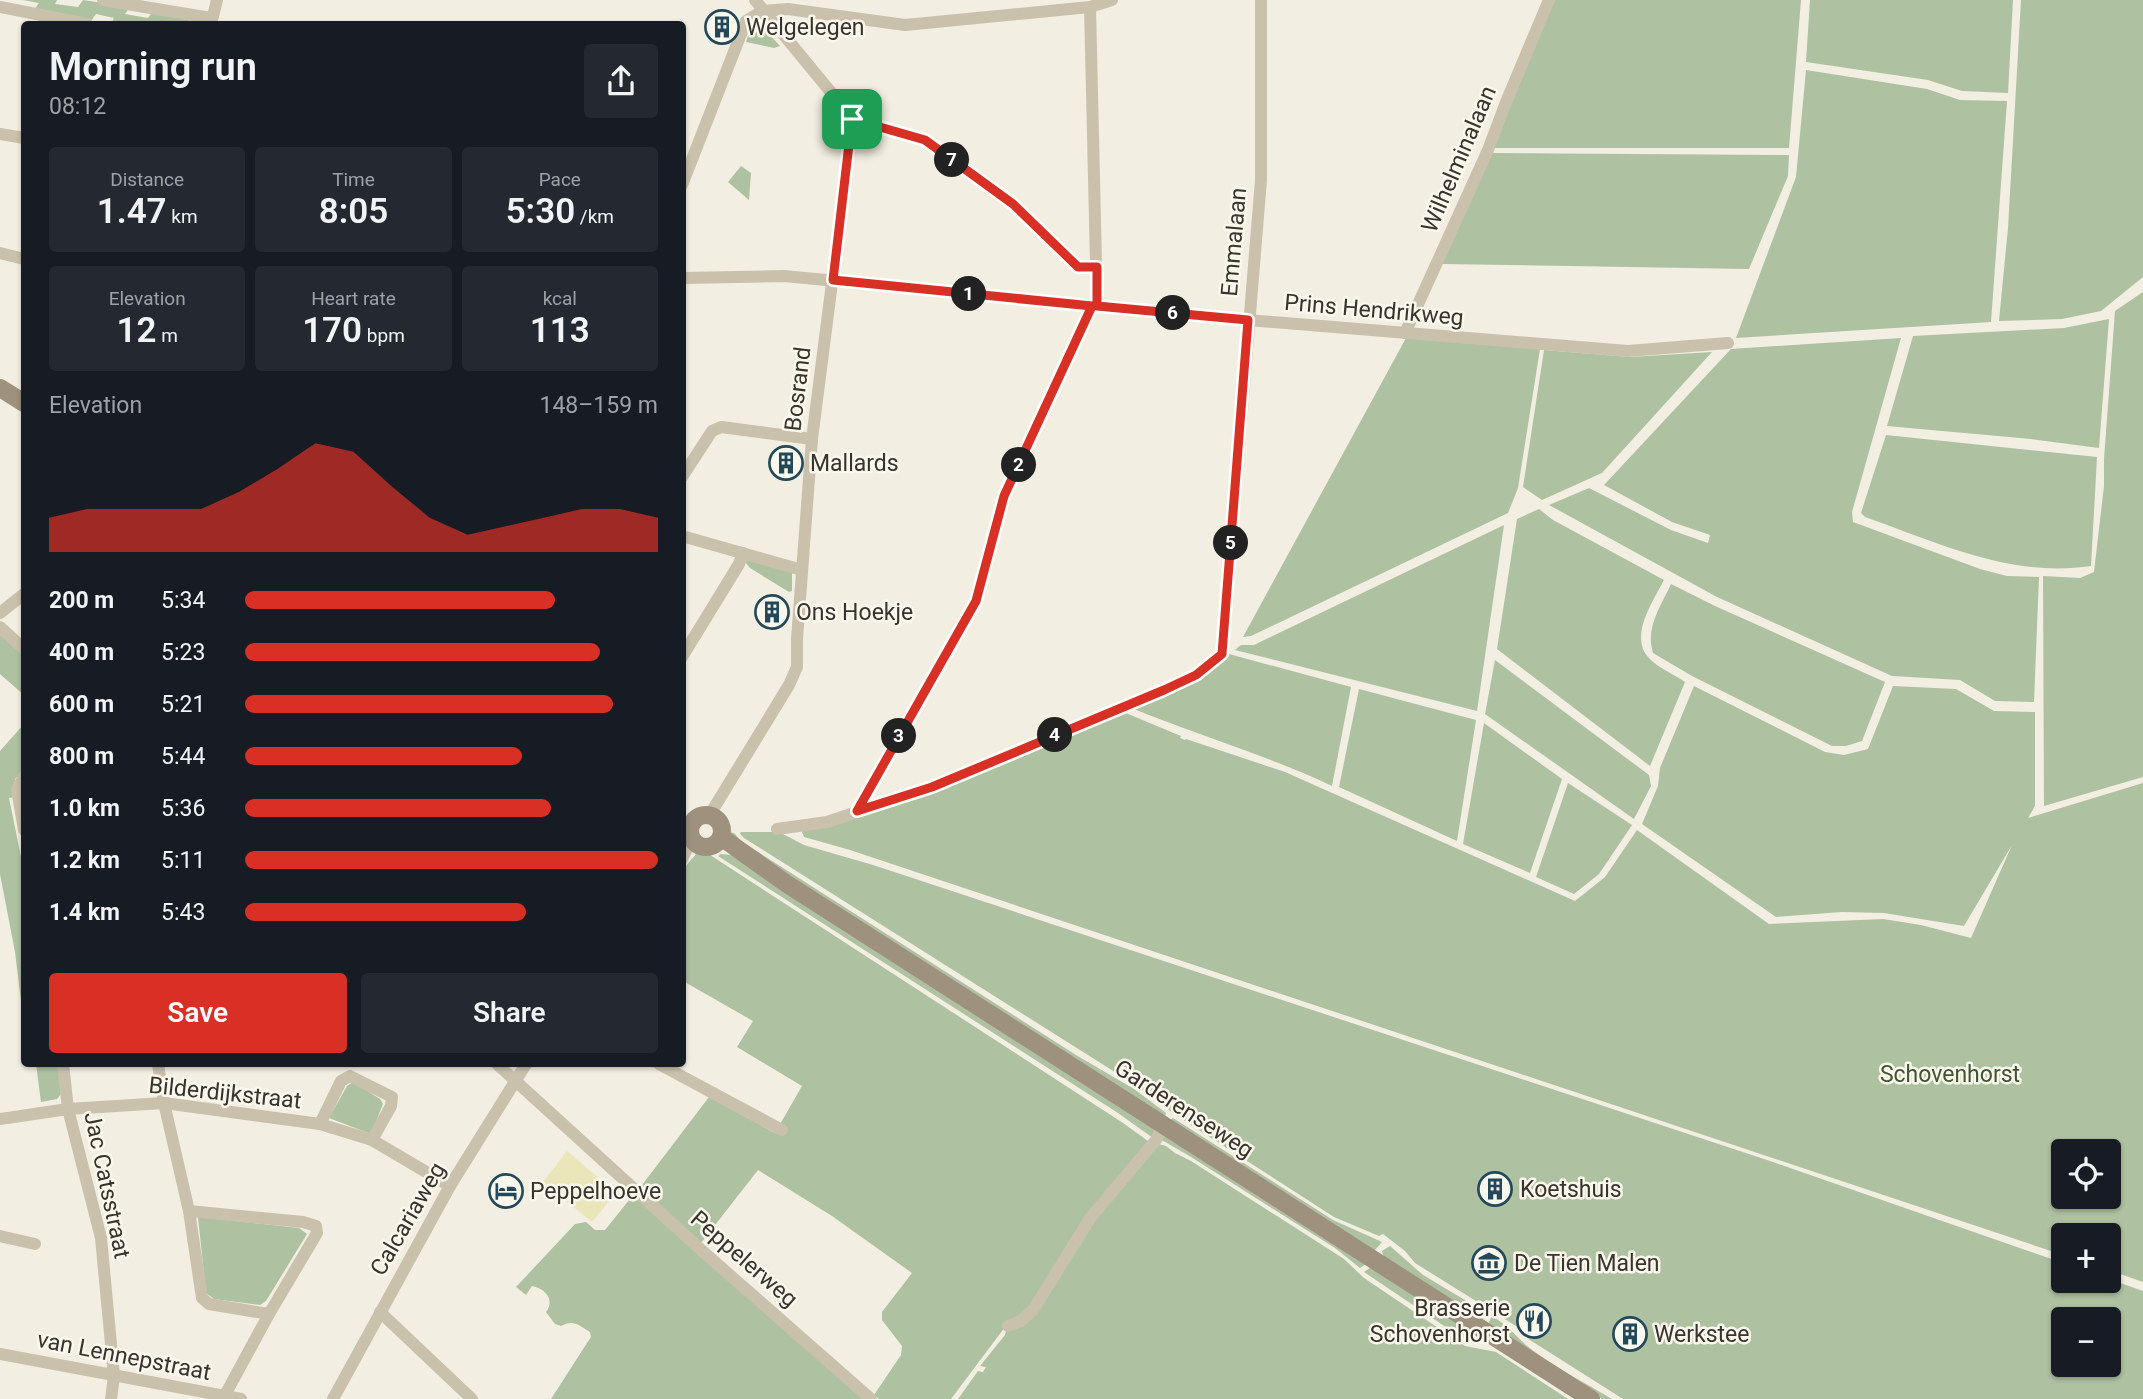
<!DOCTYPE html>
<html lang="en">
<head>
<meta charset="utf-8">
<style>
  body { margin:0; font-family:Roboto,sans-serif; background:#242831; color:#f1f3f6; height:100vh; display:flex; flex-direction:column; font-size:26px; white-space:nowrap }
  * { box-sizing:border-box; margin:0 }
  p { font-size:23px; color:#9ea1a6 }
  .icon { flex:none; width:38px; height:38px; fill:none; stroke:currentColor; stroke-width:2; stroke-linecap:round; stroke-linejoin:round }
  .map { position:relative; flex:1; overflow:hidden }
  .details { position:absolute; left:21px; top:21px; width:665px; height:1046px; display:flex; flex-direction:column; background:#171b24; border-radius:7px; box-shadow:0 2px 5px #0004 }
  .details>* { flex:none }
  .tools { position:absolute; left:2051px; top:1139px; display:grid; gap:14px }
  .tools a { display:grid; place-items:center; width:70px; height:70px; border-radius:7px; background:#171b24; box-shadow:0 2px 5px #0004; font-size:35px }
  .pin { position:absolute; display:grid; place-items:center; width:60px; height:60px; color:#fff; margin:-30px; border-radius:14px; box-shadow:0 4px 10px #0006 }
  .km { position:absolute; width:35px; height:35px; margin:-18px; border-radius:50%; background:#222; color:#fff; font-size:19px; line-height:35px; text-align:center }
  .round { display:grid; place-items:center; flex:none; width:74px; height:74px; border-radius:7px; background:#242831 }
  .headline { display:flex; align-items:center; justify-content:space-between; height:119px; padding:0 28px }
  h1 { font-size:38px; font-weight:600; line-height:52px }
  .stats { display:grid; grid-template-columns:repeat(3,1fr); gap:10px; height:119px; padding:7px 28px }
  .stats div { display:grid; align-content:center; border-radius:7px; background:#242831; text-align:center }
  .stats b { font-size:35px; font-weight:600 }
  .stats small { font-size:19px; font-weight:400 }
  .stats p { font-size:19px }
  .chart { height:196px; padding:14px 28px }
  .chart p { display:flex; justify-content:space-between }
  .chart svg { width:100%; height:126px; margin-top:7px; fill:#d93025; opacity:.7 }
  .cta { display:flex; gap:14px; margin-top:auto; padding:14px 28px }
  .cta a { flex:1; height:80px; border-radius:7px; background:#d93025; color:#fff; font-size:28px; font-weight:600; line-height:80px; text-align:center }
  .cta a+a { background:#242831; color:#f1f3f6 }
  ul { padding:0 28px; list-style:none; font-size:23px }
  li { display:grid; grid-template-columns:112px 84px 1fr; align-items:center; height:52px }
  li i { height:18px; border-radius:9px; background:#d93025 }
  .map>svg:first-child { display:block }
</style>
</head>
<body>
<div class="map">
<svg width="2143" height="1399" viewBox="0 0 2143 1399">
  <rect width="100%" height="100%" fill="#f2eee1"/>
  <!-- green -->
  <g fill="#aec1a1" fill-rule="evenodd">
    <path d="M23,0H57L55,4L78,7L83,0L130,7L125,14L148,18L153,11L203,24H111L114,18L96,14L91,21L34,10L39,3Z"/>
    <path d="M1554,0H1801L1789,148H1493Z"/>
    <path d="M1810,0H2013L2008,93L1962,91L1928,80L1806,62Z"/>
    <path d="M2021,0H2143V277L2101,311L2062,319L1999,321L2008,228Z"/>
    <path d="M756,23L762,26L780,46L774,48L746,42L751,27Z"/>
    <path d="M1806,70L1927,89L1960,100L2007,101L1991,322L1736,338L1796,177Z"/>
    <path d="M1491,153L1789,155L1788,176L1749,269L1442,264Z"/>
    <path d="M741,166L751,173L749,200L728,182Z"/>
    <path d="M2143,292V777L2044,806L2043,576L2080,578L2094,572L2104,486V459L2115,311Z"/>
    <path d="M2109,319L2099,448L2031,439L1887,426L1913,336L2064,328Z"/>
    <path d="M1406,338L1540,349L1518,488L1508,513L1251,636L1243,637Z"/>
    <path d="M1901,338L1852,512L1853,522L1980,569L2007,576L2039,577L2034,702L1995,701L1960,680L1892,676L1717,597L1549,505L1589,488L1671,530L1708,543L1710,535L1672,522L1604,485L1731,349Z"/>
    <path d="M1544,350L1630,357L1712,352L1602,473L1542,500L1523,487Z"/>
    <path d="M1886,435L2097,457L2091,566C2010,578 1939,543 1865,517L1861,513Z"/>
    <path d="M1539,509L1553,520L1664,580C1654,600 1629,635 1648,657C1656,667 1674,674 1685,682L1650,766L1497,649L1517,519Z"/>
    <path d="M1504,525L1477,711L1235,650L1241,645H1254Z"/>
    <path d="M748,560L792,571V591L789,592L750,568L745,562Z"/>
    <path d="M1671,584L1715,606L1885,682L1862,741L1846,746H1832L1692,676L1653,653C1645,627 1661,606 1671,584Z"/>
    <path d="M0,634L24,654V695L0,674Z"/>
    <path d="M1229,654L1351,687L1332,786C1267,755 1197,735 1129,707L1197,679Z"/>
    <path d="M1495,660L1649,775L1651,786L1634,819L1485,714Z"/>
    <path d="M1694,686L1825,752L1844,755L1868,749L1893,686L1956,689L1994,711L2035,712V806L2028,818L2143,783V1282L2109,1270V1236H2063V1255L850,850L804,837L802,832L805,829L1121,711L1181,736L1180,738L1185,740L1186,739L1285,772L1575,901L1605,877L1637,830L1769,924L1883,919L1921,925L1971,938L2012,845L1964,926L1884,913L1842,912L1776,917L1642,824L1658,786L1660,768ZM2063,1152H2109V1197H2063Z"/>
    <path d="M1359,689L1476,720L1457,841L1339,787Z"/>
    <path d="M1484,723L1562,779L1530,873L1463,844Z"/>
    <path d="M24,724V769L15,779L14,797L9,798L22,862H24V1001H21L15,952L0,874V751Z"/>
    <path d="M1568,783L1632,825L1599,874L1574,894L1536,877Z"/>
    <path d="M725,831L734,833L741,841L1076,1055L1134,1089L1166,1113L1164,1121L933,973Z"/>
    <path d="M741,832H779L804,845L873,865L1767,1160L2063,1263V1281H2109V1279L2143,1291V1399H1623L1530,1340L1516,1326L1415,1263L1405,1251L1383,1234L1379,1236L1334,1217L1177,1116L1137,1086L744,838L740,834ZM2063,1320H2109V1365H2063Z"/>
    <path d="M704,851L1123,1123L1148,1141L1166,1146L1175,1153L1191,1161L1344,1259L1364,1278L1465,1346L1496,1352L1568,1399H958L978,1371L983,1372L986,1367L980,1366L1005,1335L1008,1323L951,1399H879L874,1395L901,1355L902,1346L882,1320V1312L912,1273L832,1216L758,1170L701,1243L639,1189L709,1097L775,1133L802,1086L737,1047L753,1021L683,981V869L696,854Z"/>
    <path d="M721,854L732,855L1156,1126L1153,1138L1118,1113L718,856Z"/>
    <path d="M36,1064H58L61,1094L57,1099L41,1102Z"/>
    <path d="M353,1082L380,1099L383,1104L371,1134L329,1118L347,1086Z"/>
    <path d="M1173,1118L1333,1220L1382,1242L1375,1250L1371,1252L1167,1123Z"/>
    <path d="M1168,1134L1369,1262L1360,1268L1335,1248L1191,1157L1160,1139Z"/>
    <path d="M634,1194L865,1399H551L587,1343L591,1337L590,1332C579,1325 573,1319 561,1326L555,1324L546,1312C555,1300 546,1289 532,1286L526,1295L516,1287L575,1224L586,1222L595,1230H605Z"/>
    <path d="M198,1217L299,1228L307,1234L266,1301L260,1305L214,1299L206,1293Z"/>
    <path d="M1390,1246L1423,1275L1485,1312L1482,1317L1475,1319L1384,1258L1382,1251Z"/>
    <path d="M1374,1265L1474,1333L1471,1341L1459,1336L1364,1272Z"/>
    <path d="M1492,1316C1507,1325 1514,1334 1526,1345C1551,1366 1584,1382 1612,1399H1602L1491,1329L1489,1322Z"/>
  </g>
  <!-- sand -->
  <path fill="#ebe6ba" d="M567,1151L616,1193L592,1222L543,1182Z"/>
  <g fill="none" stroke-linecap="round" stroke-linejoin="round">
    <!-- street -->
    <g stroke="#cac1ad" stroke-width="12">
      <path d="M103,0L211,18"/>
      <path d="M0,7L87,24"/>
      <path d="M1090,7L1097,306"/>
      <path d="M211,24L217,0"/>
      <path d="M853,119L925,140L1013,204L1078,267H1097"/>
      <path d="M0,134L24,138"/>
      <path d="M682,185L746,21L762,11L788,9L905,25L1090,7L1112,0"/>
      <path d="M0,253L24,259"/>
      <path d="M682,278L784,276L1248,320L1628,351L1728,343"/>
      <path d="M1405,333L1488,150L1506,102L1549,0"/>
      <path d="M682,477L712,431L721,427L812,439"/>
      <path d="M682,536L802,570"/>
      <path d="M0,613L24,594"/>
      <path d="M0,627L24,649"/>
      <path d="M682,657L739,564L743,553"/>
      <path d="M24,776L17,790L24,830"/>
      <path d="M857,812L976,601L1004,496L1092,306"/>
      <path d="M709,816L789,685L797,667V639L812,439L853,119L755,0"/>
      <path d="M777,829L827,822L932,787L1164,690L1196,675L1222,654L1261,180V0"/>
      <path d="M682,859L692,839"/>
      <path d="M63,1064L68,1109L101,1238L114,1376L111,1399"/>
      <path d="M158,1064L164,1103L189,1211L202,1298L209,1304L269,1314"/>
      <path d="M497,1064L699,1248L871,1399"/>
      <path d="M659,1064L782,1130"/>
      <path d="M0,1119L68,1109L164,1103L320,1124"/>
      <path d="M372,1140L391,1106L392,1097L350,1076L341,1081L320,1124L372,1140L450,1186"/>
      <path d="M189,1211L303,1222L316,1226L317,1233L269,1314L225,1395"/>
      <path d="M0,1236L35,1244"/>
      <path d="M380,1312L472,1399"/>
      <path d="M1008,1326L1021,1321L1033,1310L1091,1217L1156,1140L1163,1126"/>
      <path d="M0,1354L241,1399"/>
      <path d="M333,1399L450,1186L526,1064"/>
    </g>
    <!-- secondary -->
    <g stroke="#9e917e" stroke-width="18">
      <path d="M0,388L24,403"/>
      <circle cx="706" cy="831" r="16"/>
      <path d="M721,837L787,884L1591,1399"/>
    </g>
  </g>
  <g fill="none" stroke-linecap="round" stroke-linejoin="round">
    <!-- route casing -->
    <g stroke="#fff" stroke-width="14">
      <path id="route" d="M852,119L925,140L1013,204L1078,267H1097V306L1248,320L1222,654L1196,675L1164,690L932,787L857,811L976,601L1004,496L1092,306L833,280Z"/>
    </g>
    <!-- route -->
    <use href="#route" stroke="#d93025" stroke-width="9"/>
  </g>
  <!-- icons -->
  <defs>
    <g id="building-ring" transform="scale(1.75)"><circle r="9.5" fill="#faf7ed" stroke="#224859" stroke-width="1.5"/><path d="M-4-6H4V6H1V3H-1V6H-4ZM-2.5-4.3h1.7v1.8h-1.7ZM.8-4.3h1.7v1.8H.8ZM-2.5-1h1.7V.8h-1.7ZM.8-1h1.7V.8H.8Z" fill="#224859"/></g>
    <g id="hotel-ring" transform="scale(1.75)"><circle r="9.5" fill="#faf7ed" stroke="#224859" stroke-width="1.5"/><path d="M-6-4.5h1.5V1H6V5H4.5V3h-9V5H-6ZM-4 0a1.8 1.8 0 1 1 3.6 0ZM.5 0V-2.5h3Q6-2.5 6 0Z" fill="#224859"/></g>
    <g id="museum-ring" transform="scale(1.75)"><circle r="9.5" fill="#faf7ed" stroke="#224859" stroke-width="1.5"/><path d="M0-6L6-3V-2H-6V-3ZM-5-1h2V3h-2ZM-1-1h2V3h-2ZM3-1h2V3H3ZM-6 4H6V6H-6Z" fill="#224859"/></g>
    <g id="restaurant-ring" transform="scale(1.75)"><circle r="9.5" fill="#faf7ed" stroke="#224859" stroke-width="1.5"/><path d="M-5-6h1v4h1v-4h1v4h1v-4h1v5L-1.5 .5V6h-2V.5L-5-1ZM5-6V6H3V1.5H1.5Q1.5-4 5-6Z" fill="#224859"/></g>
  </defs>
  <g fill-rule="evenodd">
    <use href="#building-ring" x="722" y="27"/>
    <use href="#building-ring" x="786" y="463"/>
    <use href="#building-ring" x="772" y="612"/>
    <use href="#building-ring" x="1495" y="1189"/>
    <use href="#hotel-ring" x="506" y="1191"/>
    <use href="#museum-ring" x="1489" y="1263"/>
    <use href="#restaurant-ring" x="1534" y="1321"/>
    <use href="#building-ring" x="1630" y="1334"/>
  </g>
  <g text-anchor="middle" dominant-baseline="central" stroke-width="5" stroke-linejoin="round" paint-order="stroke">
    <!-- poi labels -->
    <g font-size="23" fill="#39332b" stroke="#faf7ed" text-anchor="start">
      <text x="746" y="27">Welgelegen</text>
      <text x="810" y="463">Mallards</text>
      <text x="796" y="612">Ons Hoekje</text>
      <text x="1520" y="1189">Koetshuis</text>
      <text x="530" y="1191">Peppelhoeve</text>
      <text x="1514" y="1263">De Tien Malen</text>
      <text x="1510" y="1308" text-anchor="end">Brasserie<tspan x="1510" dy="26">Schovenhorst</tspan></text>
      <text x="1654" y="1334">Werkstee</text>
    </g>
    <!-- street labels -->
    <g font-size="23" fill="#39332b" stroke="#faf7ed">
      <text transform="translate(1459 159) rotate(-67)">Wilhelminalaan</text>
      <text transform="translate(1234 242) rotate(-85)">Emmalaan</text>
      <text transform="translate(1374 310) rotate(5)">Prins Hendrikweg</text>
      <text transform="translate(798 389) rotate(-83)">Bosrand</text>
      <text transform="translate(225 1093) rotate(6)">Bilderdijkstraat</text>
      <text transform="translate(1184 1109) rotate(33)">Garderenseweg</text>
      <text transform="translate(107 1185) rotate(78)">Jac Catsstraat</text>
      <text transform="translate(408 1219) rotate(-60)">Calcariaweg</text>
      <text transform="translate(744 1259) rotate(41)">Peppelerweg</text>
      <text transform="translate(124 1356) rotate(11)">van Lennepstraat</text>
    </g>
    <!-- park labels -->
    <g font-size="23" fill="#3f5630" stroke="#faf7ed">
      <text x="1950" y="1074">Schovenhorst</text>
    </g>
  </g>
</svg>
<div class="tools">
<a><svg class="icon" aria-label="locate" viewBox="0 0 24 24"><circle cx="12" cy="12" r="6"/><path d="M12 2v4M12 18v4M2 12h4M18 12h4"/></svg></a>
<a>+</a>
<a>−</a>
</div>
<div class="pin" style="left:852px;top:119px;background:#1e9e55"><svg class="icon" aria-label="arrive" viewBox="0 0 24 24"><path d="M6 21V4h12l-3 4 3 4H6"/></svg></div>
<b class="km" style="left:969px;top:294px">1</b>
<b class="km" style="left:1019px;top:465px">2</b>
<b class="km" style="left:899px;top:736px">3</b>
<b class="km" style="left:1055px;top:735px">4</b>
<b class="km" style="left:1231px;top:543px">5</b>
<b class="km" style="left:1173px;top:313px">6</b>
<b class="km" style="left:952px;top:160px">7</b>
<section class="details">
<div class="headline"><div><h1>Morning run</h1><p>08:12</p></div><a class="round"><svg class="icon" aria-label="share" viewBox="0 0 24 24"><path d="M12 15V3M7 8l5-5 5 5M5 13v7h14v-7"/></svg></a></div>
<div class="stats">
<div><p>Distance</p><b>1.47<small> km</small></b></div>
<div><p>Time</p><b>8:05</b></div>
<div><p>Pace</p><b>5:30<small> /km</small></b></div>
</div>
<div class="stats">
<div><p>Elevation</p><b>12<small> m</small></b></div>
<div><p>Heart rate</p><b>170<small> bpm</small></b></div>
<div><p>kcal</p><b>113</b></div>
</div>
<div class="chart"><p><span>Elevation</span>148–159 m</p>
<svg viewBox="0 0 160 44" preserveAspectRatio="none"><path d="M0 44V32L10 29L20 29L30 29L40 29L50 23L60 15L70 6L80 9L90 21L100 32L110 38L120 35L130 32L140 29L150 29L160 32V44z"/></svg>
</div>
<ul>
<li><b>200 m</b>5:34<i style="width:75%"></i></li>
<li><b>400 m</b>5:23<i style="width:86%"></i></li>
<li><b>600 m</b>5:21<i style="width:89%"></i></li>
<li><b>800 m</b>5:44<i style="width:67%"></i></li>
<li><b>1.0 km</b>5:36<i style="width:74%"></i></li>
<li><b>1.2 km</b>5:11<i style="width:100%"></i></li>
<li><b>1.4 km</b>5:43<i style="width:68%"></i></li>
</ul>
<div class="cta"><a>Save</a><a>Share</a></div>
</section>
</div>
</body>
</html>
